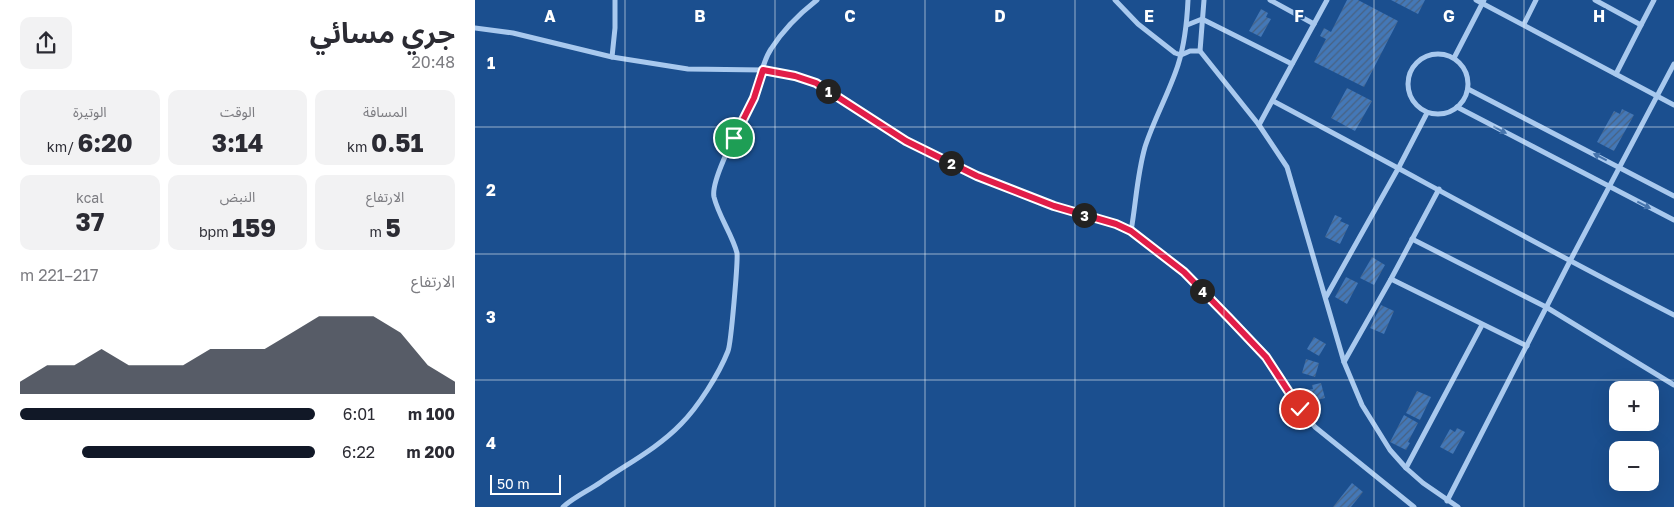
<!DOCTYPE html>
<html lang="ar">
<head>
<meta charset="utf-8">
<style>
  body { margin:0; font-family:"Golos Text","Noto Sans Arabic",sans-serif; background:#f2f2f3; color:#2b2b33; direction:rtl; height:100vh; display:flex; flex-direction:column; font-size:19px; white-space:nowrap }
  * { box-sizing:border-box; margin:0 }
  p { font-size:16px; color:#7c7c81 }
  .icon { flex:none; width:28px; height:28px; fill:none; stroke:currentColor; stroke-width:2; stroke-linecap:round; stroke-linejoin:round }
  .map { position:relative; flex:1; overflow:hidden; direction:ltr }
  .details { display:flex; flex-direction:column; background:#fff; width:475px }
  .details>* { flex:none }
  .fabs { position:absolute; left:1134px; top:381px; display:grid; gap:10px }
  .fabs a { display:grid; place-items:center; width:50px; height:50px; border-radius:10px; background:#fff; box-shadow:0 5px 20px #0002; font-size:25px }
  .scale { position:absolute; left:15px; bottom:12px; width:71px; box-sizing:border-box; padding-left:5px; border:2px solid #fff; border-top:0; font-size:14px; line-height:18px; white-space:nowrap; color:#fff; -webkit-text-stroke:4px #1b4f8f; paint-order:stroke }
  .pin { position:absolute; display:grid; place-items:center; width:42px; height:42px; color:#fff; margin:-21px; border:2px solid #fff; border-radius:50%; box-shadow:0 1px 5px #0007 }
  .km { position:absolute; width:25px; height:25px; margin:-12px; border-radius:50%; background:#222; color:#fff; font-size:14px; line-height:25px; text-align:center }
  .round { display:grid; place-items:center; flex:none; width:52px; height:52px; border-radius:10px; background:#f2f2f3 }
  .summary { display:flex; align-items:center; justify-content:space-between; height:85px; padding:0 20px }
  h1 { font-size:28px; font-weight:700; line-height:38px }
  .figures { display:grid; grid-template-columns:repeat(3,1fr); gap:8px; height:85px; padding:5px 20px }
  .figures div { display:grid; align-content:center; border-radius:10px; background:#f2f2f3; text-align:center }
  .figures b { font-size:25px; font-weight:700 }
  .figures small { font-size:14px; font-weight:400 }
  .figures p { font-size:14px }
  .chart { height:140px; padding:10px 20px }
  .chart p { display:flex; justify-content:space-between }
  .chart svg { width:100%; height:90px; margin-top:5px; fill:#111827; opacity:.7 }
  ul { padding:0 20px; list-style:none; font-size:16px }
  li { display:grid; grid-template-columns:80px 60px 1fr; align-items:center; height:38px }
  li i { height:12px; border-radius:6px; background:#111827 }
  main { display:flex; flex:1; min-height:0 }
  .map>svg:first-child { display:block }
</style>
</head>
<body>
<main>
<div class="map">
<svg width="1199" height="507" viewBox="0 0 1199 507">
  <defs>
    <pattern id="building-hatch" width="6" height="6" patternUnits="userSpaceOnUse" patternTransform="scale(1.25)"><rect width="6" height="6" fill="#4478b7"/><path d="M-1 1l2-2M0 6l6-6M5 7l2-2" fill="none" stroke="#486282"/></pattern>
  </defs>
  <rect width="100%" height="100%" fill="#1b4f8f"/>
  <!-- building -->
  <g fill="url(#building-hatch)">
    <path d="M872,0H883L923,21L889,87L839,62L851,39L845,36L849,28L856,32Z"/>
    <path d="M916,0H950L943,14Z"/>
    <path d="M786,9L793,13L791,17L796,19L786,37L774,31Z"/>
    <path d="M872,88L897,101L880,131L856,118Z"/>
    <path d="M1147,109L1159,115L1139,151L1122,142L1139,111L1145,114Z"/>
    <path d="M860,215L867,218L865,221L874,225L865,244L850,237Z"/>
    <path d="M897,257L910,265L899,285L885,278Z"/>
    <path d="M871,277L883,283L872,304L860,297Z"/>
    <path d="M906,305L919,311L909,334L895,328Z"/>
    <path d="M839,337L851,344L844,356L832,349Z"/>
    <path d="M831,359L844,363L840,377L827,373Z"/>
    <path d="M846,383L850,398L835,402L832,390L838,389L837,385Z"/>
    <path d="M942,391L956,397L945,420L931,413Z"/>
    <path d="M929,415L943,423L933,442L935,443L931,450L915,442Z"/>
    <path d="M982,428L990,432L978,454L965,447L975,429L980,432Z"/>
    <path d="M877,483L888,492L876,507H858Z"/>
  </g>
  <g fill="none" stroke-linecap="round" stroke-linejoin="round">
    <!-- minor -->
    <g stroke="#a9c9ee" stroke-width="5">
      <path d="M640,0L663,24L700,53L706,55L715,51H725"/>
      <path d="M729,0L725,51L784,125L812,167L869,362L887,405L915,450L931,468L948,483L983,507"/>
      <path d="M795,0L839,24"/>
      <path d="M1001,0L1199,105"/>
      <path d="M1120,0L1166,25L1179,0"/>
      <path d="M1049,24L1061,0"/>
      <path d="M712,25L727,19L817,64"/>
      <path d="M0,28L38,33L137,57L213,69L288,70L320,75L341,83L431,141L502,176L579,207L641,224L656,231L709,272L754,318L791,357L802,373L819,401L840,427L939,507"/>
      <circle cx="963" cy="84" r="30"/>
      <path d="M137,57L140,28V0"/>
      <path d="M979,58L1009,0"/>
      <path d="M1141,74L1166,25"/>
      <path d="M993,89L1199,196"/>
      <path d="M798,101C932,172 1064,246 1199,315"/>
      <path d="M982,107L1199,220"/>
      <path d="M784,125L852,0"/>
      <path d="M656,231C661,203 662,175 670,147C679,119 694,93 703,65C710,43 712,22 713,0"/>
      <path d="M937,239L1071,307L1199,385"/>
      <path d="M916,279L1052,346"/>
      <path d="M851,297L924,167L952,113"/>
      <path d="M869,362L916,279L964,189"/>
      <path d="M931,468L1007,325"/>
      <path d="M972,501L1095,261L1199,64"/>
      <path d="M88,507C99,497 113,491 126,482C152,464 183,448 206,424C223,407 244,374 253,351C256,344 263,261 262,253C257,234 244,217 239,197C235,179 269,119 278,99C285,83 286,64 296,49C308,30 324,14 342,0"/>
    </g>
  </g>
  <!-- one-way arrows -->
  <defs><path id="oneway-solid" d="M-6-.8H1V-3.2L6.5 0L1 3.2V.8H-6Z" transform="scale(1.25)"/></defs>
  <g fill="#4674ac">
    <use href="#oneway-solid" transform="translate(1025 130) rotate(28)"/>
    <use href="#oneway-solid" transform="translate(1125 157) rotate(-153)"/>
    <use href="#oneway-solid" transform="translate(1169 205) rotate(27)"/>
  </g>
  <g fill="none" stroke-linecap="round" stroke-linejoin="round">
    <!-- route casing -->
    <g stroke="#fff" stroke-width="10">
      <path id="route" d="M259,138L279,98L288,70L320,76L341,83L431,141L502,176L579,206L641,224L656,231L709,272L754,318L791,357L825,409"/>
    </g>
    <!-- route -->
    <use href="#route" stroke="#e11d48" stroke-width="6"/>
  </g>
  <!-- grid -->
  <path fill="none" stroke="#fff" stroke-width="1" stroke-opacity="0.55" d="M150,0V507M300,0V507M450,0V507M600,0V507M749,0V507M899,0V507M1049,0V507M0,127H1199M0,254H1199M0,380H1199"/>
  <g font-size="16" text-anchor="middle" font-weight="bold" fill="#fff" stroke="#1b4f8f" stroke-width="4" stroke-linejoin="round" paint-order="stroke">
    <text x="75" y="22">A</text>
    <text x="225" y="22">B</text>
    <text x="375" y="22">C</text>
    <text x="525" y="22">D</text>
    <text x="674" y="22">E</text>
    <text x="824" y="22">F</text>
    <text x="974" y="22">G</text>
    <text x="1124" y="22">H</text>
    <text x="16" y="69">1</text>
    <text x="16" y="196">2</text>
    <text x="16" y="323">3</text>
    <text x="16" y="449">4</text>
  </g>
</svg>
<div class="fabs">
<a>+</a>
<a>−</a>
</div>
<div class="scale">50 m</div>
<div class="pin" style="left:259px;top:138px;background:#1e9e55"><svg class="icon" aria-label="arrive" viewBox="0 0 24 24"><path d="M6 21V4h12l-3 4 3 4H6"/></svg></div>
<div class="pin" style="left:825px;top:409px;background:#d93025"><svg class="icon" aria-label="check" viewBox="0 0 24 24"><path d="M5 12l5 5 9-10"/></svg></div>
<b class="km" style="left:353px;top:91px">1</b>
<b class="km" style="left:476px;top:163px">2</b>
<b class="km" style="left:609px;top:215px">3</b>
<b class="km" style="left:727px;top:291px">4</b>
</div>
<section class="details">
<div class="summary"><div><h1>جري مسائي</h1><p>20:48</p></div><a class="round"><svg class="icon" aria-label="share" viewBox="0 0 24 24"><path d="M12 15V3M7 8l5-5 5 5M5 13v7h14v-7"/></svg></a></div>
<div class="figures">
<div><p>المسافة</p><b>0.51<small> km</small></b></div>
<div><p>الوقت</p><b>3:14</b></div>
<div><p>الوتيرة</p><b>6:20<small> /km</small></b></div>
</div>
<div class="figures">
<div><p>الارتفاع</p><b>5<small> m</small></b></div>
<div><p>النبض</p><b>159<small> bpm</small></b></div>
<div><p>kcal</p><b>37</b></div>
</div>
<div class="chart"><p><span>الارتفاع</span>217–221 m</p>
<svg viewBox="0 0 160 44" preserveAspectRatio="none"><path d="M0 44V38L10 30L20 30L30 22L40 30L50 30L60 30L70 22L80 22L90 22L100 14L110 6L120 6L130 6L140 14L150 30L160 38V44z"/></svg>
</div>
<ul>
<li><b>100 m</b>6:01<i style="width:100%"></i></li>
<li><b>200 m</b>6:22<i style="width:79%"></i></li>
</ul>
</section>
</main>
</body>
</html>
